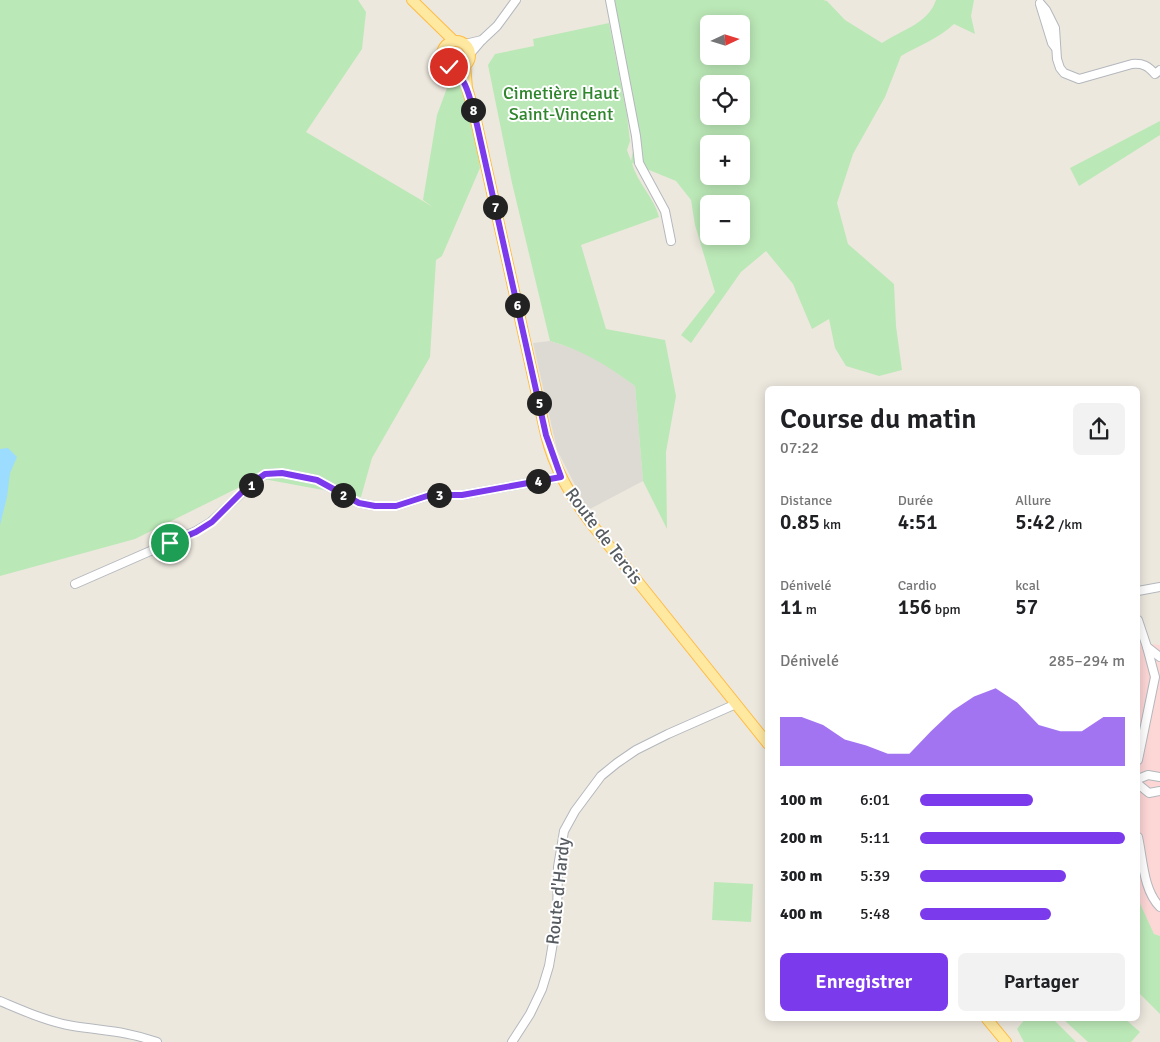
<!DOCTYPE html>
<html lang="fr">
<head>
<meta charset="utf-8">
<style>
  body { margin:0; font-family:Signika,sans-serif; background:#f2f2f2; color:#202124; height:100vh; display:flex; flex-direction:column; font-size:19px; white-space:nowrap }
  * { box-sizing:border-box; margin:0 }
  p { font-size:16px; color:#757577 }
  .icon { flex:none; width:28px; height:28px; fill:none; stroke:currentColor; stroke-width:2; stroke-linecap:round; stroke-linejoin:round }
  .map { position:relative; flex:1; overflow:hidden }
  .panel { position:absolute; left:765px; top:386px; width:375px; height:635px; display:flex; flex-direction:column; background:#fff; border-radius:8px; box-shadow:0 2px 12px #0003 }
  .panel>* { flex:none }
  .needle { width:32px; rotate:86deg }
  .controls { position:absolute; left:700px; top:15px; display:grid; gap:10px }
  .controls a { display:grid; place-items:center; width:50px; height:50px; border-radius:8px; background:#fff; box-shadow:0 2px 12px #0003; font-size:25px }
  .pin { position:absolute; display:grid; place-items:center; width:42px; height:42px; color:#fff; margin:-21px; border:2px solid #fff; border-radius:50%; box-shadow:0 1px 5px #0007 }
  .km { position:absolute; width:25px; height:25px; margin:-12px; border-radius:50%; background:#222; color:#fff; font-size:14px; line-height:25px; text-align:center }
  .round { display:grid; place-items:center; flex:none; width:52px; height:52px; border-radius:8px; background:#f2f2f2 }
  .headline { display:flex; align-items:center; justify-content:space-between; height:85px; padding:0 15px }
  h1 { font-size:28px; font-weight:600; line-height:38px }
  .metrics { display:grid; grid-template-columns:repeat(3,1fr); gap:8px; height:85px; padding:5px 15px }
  .metrics div { display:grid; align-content:center }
  .metrics b { font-size:21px; font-weight:600 }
  .metrics small { font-size:14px; font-weight:400 }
  .metrics p { font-size:14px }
  .chart { height:140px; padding:10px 15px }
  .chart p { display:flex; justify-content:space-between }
  .chart svg { width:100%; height:90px; margin-top:5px; fill:#7c3aed; opacity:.7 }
  .primary-button { display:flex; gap:10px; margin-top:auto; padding:10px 15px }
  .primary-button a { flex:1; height:58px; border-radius:8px; background:#7c3aed; color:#fff; font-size:20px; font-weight:600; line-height:58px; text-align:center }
  .primary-button a+a { background:#f2f2f2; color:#202124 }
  ul { padding:0 15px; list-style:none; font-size:16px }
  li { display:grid; grid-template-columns:80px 60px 1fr; align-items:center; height:38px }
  li i { height:12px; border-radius:6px; background:#7c3aed }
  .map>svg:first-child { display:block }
</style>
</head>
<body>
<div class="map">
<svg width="1160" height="1042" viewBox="0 0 1160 1042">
  <rect width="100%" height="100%" fill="#ede8de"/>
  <!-- industrial -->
  <path fill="#dcdad3" d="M550,341L589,354L605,364L635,386L643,481L588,510L557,450L533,343Z"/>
  <!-- medical -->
  <path fill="#fdd6d6" d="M1141,643L1160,645V936L1154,934L1138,899V646Z"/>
  <!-- green -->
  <g fill="#bbe8b7" fill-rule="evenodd">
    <path d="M0,0H358L366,12L362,49L306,132L433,207L423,200L437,115L451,77L459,79L474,126L480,168L442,256L436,260L430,357L372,458L361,497L258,478L135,539L0,576Z"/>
    <path d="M610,0H823L827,1L845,20L882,43C901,30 928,24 936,0H974L971,16L975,34L954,24C938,39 920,45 901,56L885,97L853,154L837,203L848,244L894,284L896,326L902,370L879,376L846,366L835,348L829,319L812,329L793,284L766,251L741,272L691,343L681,335L715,292L695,225L691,200L676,181L632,163C637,183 654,197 659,217L581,245L606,329L665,340L676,396L666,452L667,529L643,481L635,386C608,366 583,350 550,341L512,183L488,65L495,54L534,46L533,39L609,23L627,115L630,141L627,150L631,161L636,136ZM709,24H741V56H709ZM709,84H741V116H709ZM709,144H741V176H709ZM709,204H741V236H709Z"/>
    <path d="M1160,121V135L1079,186L1070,168Z"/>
    <path d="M714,882L753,884L751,922L712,920Z"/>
    <path d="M1138,899L1154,934L1160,936V1014L1138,992Z"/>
    <path d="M1025,1019H1053L1076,1042H1024L1017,1029Z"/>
    <path d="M1063,1019H1125L1140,1032L1131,1042H1088Z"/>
  </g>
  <!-- water -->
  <path fill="#9bdcff" d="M8,448L17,457L10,473L7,497L0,525V449Z"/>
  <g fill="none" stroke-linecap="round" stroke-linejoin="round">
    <!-- minor casing -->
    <g stroke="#b4b8bd" stroke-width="10">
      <g id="minor">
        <path d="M610,0L636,136L639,163L665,211L671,241"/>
        <path d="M1040,3L1046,10L1055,28L1057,59L1060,68L1064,73L1079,79L1132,64C1143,63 1148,66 1155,74L1160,70"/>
        <path d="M1040,4L1052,43L1055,47"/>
        <path d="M465,44L482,40"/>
        <path d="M470,54L482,40L497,26L516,0"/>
        <path d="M75,584L196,531L211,522L248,487L265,474L282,473L317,480L359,503L375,506H396L430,495H462L561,477"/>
        <path d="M1138,591L1160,587"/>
        <path d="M1138,620L1147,647L1160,657"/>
        <path d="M1138,760L1155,677L1147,647"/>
        <path d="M1138,779L1148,775L1160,777"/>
        <path d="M1138,784L1149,793L1160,791"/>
        <path d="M1138,837C1143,859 1143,890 1160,907"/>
        <path d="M0,1001C24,1011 48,1022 73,1026C105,1031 126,1031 157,1042"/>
        <path d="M512,1042L530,1014L542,989L549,966L557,919L558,867L564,831L575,811L601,776L617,763L636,750L668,734L736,704"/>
      </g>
    </g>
    <!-- major casing -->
    <g stroke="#ffbc44" stroke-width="12">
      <g id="major">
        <path d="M412,0L454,41"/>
        <circle cx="456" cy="55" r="14"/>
        <path d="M465,65L467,88L475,116L546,435C554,468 570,495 590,522L768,744"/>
        <path d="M987,1019L1006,1042"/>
      </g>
    </g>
    <!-- minor -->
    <use href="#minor" stroke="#fff" stroke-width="8"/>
    <!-- major -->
    <use href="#major" stroke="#ffe8a0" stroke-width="10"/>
  </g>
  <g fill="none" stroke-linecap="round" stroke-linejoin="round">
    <!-- route casing -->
    <g stroke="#fff" stroke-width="10">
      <path id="route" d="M170,543L196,532L212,522L248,486L265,474L282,473L317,480L359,503L375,506H396L430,495H462L561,477L546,435L475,116C471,102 465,72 449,67"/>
    </g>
    <!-- route -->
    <use href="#route" stroke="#7c3aed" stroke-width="6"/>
  </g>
  <g text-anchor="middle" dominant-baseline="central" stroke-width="4" stroke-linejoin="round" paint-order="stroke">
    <!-- park labels -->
    <g font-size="18" fill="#2e852c" stroke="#fff">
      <text x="561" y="93">Cimetière Haut<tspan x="561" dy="21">Saint-Vincent</tspan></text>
    </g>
    <!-- street labels -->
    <g font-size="18" fill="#575c61" stroke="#fff">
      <text transform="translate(604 536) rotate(53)">Route de Tercis</text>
      <text transform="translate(558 891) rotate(-84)">Route d'Hardy</text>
    </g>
  </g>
</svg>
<div class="controls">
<a><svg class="needle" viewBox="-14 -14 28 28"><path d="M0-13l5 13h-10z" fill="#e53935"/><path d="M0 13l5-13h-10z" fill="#757577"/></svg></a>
<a><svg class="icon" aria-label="locate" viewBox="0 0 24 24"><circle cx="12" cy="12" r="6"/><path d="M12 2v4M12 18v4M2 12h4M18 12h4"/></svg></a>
<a>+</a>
<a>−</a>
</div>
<div class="pin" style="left:170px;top:543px;background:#1e9e55"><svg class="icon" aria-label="arrive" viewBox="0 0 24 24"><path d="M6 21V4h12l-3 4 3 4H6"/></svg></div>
<div class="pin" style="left:449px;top:67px;background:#d93025"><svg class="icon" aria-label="check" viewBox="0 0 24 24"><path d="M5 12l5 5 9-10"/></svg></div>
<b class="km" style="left:251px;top:485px">1</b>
<b class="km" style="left:343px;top:495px">2</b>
<b class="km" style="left:439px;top:495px">3</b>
<b class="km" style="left:538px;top:481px">4</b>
<b class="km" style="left:539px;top:403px">5</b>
<b class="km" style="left:517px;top:305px">6</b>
<b class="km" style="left:495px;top:207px">7</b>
<b class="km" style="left:473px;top:110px">8</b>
<section class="panel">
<div class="headline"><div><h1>Course du matin</h1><p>07:22</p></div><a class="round"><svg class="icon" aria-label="share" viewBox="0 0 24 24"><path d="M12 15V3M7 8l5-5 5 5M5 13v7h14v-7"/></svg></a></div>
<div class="metrics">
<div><p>Distance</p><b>0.85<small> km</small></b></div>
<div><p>Durée</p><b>4:51</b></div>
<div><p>Allure</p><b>5:42<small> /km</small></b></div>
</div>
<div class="metrics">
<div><p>Dénivelé</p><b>11<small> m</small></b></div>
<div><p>Cardio</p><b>156<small> bpm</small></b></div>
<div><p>kcal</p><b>57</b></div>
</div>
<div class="chart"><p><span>Dénivelé</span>285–294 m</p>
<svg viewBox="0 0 160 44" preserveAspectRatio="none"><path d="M0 44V20L10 20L20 24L30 31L40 34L50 38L60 38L70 27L80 17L90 10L100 6L110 13L120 24L130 27L140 27L150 20L160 20V44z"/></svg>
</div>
<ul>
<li><b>100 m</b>6:01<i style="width:55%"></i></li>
<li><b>200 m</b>5:11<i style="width:100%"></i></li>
<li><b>300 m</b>5:39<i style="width:71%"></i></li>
<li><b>400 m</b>5:48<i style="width:64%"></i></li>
</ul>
<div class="primary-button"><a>Enregistrer</a><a>Partager</a></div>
</section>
</div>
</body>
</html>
